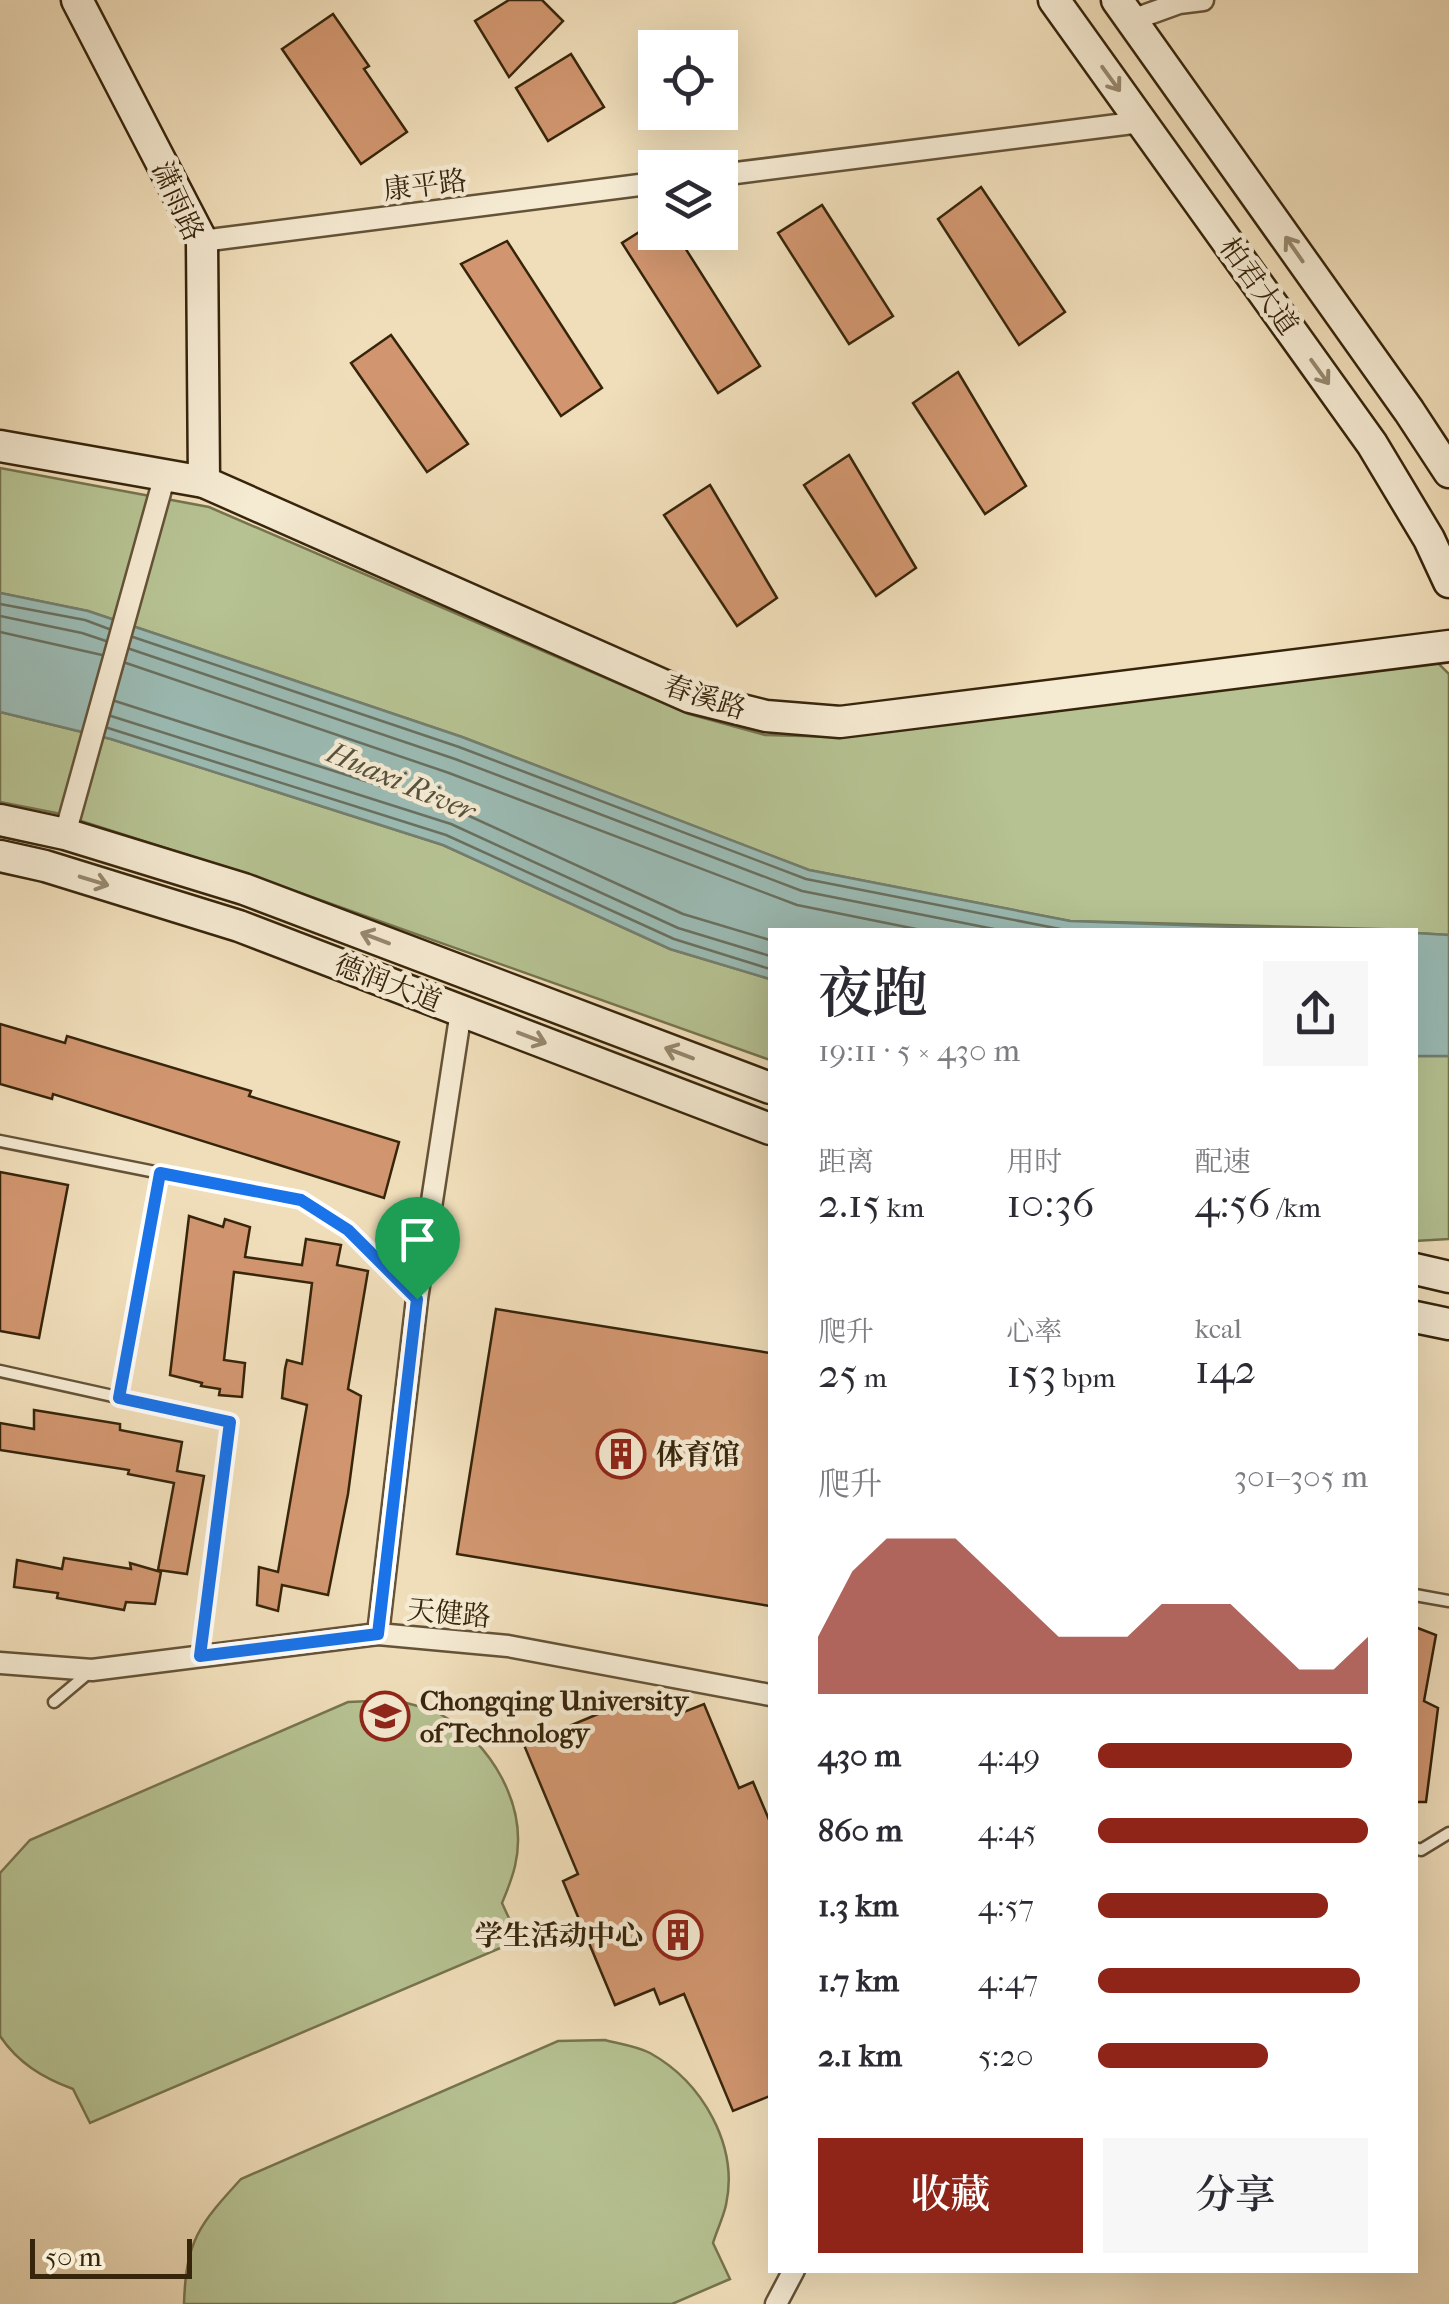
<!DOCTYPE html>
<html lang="zh">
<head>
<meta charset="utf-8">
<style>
  body { margin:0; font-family:"IM FELL French Canon","Noto Serif SC",serif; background:#f7f7f7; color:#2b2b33; height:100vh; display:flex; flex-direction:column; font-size:38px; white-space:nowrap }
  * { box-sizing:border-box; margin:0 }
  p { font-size:32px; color:#7c7c81 }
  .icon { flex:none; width:55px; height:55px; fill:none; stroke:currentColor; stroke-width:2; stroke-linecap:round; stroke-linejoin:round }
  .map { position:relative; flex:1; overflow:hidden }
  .panel { position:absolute; left:768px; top:928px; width:650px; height:1345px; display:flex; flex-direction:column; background:#fff; border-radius:0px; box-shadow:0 10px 40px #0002 }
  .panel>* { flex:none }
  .controls { position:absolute; left:638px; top:30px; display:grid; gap:20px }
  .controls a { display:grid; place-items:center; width:100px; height:100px; border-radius:0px; background:#fff; box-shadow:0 10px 40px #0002; font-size:50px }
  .scale { position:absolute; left:30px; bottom:25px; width:162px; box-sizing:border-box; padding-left:10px; border:5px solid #37250b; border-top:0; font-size:28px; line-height:35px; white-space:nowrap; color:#37250b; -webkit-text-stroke:8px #f5ead2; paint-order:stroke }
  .pin { position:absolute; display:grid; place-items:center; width:85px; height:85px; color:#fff; margin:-102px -42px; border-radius:50% 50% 50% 0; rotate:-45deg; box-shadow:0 0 10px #0007 }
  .pin .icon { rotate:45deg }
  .round { display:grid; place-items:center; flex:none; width:105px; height:105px; border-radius:0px; background:#f7f7f7 }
  .headline { display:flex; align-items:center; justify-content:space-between; height:170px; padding:0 50px }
  h1 { font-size:55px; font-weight:600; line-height:75px }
  .metrics { display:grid; grid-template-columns:repeat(3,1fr); gap:15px; height:170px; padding:10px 50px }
  .metrics div { display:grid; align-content:center }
  .metrics b { font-size:42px; font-weight:600 }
  .metrics small { font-size:28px; font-weight:400 }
  .metrics p { font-size:28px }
  .chart { height:280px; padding:20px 50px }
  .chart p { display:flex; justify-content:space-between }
  .chart svg { width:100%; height:180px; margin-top:10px; fill:#8f2418; opacity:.7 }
  .cta { display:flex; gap:20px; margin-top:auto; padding:20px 50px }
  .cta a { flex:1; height:115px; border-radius:0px; background:#8f2418; color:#fff; font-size:40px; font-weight:600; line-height:115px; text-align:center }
  .cta a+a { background:#f7f7f7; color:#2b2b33 }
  ul { padding:0 50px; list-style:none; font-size:32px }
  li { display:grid; grid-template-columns:160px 120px 1fr; align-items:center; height:75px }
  li i { height:25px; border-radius:12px; background:#8f2418 }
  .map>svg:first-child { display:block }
</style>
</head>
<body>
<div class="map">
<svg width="1449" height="2304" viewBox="0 0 1449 2304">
  <rect width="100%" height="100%" fill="#f0deba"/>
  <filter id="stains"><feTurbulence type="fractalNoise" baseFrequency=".002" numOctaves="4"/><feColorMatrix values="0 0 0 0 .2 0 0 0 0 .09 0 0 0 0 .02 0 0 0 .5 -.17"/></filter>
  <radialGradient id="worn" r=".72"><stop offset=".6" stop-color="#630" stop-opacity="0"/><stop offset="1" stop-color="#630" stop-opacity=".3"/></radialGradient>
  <!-- green -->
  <g fill="#b6c292" stroke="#76744e" stroke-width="2.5">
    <path d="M0,468L209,507L689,714L765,735L839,737L1435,660L1449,674V935L1415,933V930L1070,921L809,870L462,737L88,611L0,593Z"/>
    <path d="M0,712L111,739L443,845L670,949L770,979V1060L250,875L56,813L0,802Z"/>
    <path d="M1415,1056H1449V1239L1415,1241Z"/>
    <path d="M395,1700C409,1704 427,1707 440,1714C491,1742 529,1806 515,1866C512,1879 507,1891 502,1903L519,1940L90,2123L73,2089C43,2078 18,2063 0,2036V1873L30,1840L348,1702Z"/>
    <path d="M605,2040C620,2044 637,2046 650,2053C702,2082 739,2145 726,2205C723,2218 717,2230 713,2243L730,2279L672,2304H184C186,2240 199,2225 241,2179L558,2041Z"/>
  </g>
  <!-- water -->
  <g fill="#9bbbb4" stroke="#737f70" stroke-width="2.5">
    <path d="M0,593L88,611L462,737L809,870L1070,921L1323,930H770V979L670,949L443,845L111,739L0,712Z"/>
    <path d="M1415,933L1449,935V1056H1415Z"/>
  </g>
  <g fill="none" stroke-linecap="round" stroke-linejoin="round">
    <!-- shore -->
    <g stroke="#697060" stroke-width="2.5">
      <path d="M0,604L85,620L109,629"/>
      <path d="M0,616L82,633L106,641"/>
      <path d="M0,632L102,655"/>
      <path d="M133,637L459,747L806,879L1065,930"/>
      <path d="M130,649L455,759L802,891L999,930"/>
      <path d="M126,663L449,773L797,905L921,930"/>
      <path d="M115,701L456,810L683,914L770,940"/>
      <path d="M111,716L451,824L678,928L770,956"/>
      <path d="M108,728L446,835L674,939L770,969"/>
    </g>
  </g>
  <!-- building -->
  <g fill="#d1966f" stroke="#37250b" stroke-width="2.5">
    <path d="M509,0H542L563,21L509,77L475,21Z"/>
    <path d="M333,14L369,66L364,69L407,132L361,164L282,49Z"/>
    <path d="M571,54L604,107L548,141L516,88Z"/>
    <path d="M981,187L1065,312L1019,345L938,219Z"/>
    <path d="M822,205L893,316L849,344L778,233Z"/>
    <path d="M655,222V232H675L760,366L718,393L622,243Z"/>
    <path d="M507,241L602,388L561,416L461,264Z"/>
    <path d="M391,335L468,444L427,472L351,363Z"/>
    <path d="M958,372L1026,486L985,514L913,403Z"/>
    <path d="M849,455L916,568L876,596L804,485Z"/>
    <path d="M710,485L777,598L737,626L664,515Z"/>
    <path d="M0,1024L65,1043L67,1036L251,1091L249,1096L399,1142L384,1198L53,1094L52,1099L0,1084Z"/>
    <path d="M0,1172L68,1185L39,1338L0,1331Z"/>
    <path d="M189,1216L223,1227L225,1219L250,1227L245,1257L302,1265L306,1239L341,1245L337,1265L368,1271L348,1389L361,1396L348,1494L328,1595L282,1585L278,1611L257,1605L259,1567L278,1572L307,1405L282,1398L285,1369L287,1360L302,1364L312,1283L234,1272L224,1360L245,1363L242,1397L219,1395L220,1389L201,1386L202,1383L170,1375Z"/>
    <path d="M496,1309L770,1353V1606L457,1554Z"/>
    <path d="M34,1410L120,1424V1430L182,1442L177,1471L204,1476L187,1574L158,1570L174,1483L128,1474L129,1470L0,1450V1423L34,1429Z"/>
    <path d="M64,1558L131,1569L130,1563L161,1572L155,1604L126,1602L124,1610L57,1598L58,1593L14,1587L17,1560L62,1569Z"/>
    <path d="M1415,1627L1436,1635L1424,1701L1438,1708L1426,1802H1415Z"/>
    <path d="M641,1696L648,1713L674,1702L679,1714L704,1704L739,1788L753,1782L770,1822V2096L733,2111L684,1994L660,2004L654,1989L615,2005L563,1881L578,1874L524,1745Z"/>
  </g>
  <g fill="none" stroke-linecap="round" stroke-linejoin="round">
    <!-- lane casing -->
    <g stroke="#655337" stroke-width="15">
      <g id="lane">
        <path d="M0,1141L301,1201L348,1229L416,1298"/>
        <path d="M0,1371L230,1422L200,1656"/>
        <path d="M119,1398L160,1173"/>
        <path d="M1415,1595L1449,1601"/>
        <path d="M54,1702L92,1670"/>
        <path d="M1415,1848L1421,1850L1449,1833"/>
      </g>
    </g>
    <!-- street casing -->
    <g stroke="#655337" stroke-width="25">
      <g id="street">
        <path d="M1132,20L1179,3L1203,0"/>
        <path d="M720,175L1141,122"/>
        <path d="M202,241L655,183"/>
        <path d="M65,834L165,475"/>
        <path d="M378,1634L417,1299L461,1011"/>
        <path d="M0,1663L92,1670L378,1634L508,1646L770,1695"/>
        <path d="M776,2304L794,2270"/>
      </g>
    </g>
    <!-- secondary casing -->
    <g stroke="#37250b" stroke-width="35">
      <g id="secondary">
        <path d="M77,0L202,241L204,482"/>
        <path d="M1054,0L1372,444L1429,539L1449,582"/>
        <path d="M1117,0L1409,411L1449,472"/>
        <path d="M0,446L204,482L690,697L766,716L840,722L1449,646"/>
        <path d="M0,820L65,834L244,889L770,1088"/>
        <path d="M0,856L45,866L239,926L770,1129"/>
        <path d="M1415,1269L1449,1277"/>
        <path d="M1415,1317L1449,1324"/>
      </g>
    </g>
    <!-- lane -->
    <use href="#lane" stroke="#f5ead2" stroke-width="10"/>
    <!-- street -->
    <use href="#street" stroke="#f5ead2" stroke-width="20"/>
    <!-- secondary -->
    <use href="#secondary" stroke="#f5ead2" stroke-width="30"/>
  </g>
  <!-- one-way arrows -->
  <defs><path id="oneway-shaft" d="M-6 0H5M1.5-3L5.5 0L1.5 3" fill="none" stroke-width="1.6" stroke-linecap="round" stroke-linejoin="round" transform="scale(2.5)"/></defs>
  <g stroke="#96886e">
    <use href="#oneway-shaft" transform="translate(1111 79) rotate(54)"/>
    <use href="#oneway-shaft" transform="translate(1294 249) rotate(-125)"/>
    <use href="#oneway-shaft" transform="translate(1320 372) rotate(54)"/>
    <use href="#oneway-shaft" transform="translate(94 881) rotate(17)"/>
    <use href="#oneway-shaft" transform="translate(375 938) rotate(-159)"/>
    <use href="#oneway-shaft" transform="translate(532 1038) rotate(21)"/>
    <use href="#oneway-shaft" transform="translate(679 1053) rotate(-159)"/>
  </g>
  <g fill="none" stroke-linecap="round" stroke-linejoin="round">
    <!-- route casing -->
    <g stroke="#fff" stroke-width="20">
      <path id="route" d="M160,1173L301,1200L348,1230L417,1299L378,1634L200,1656L230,1422L119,1398Z"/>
    </g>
    <!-- route -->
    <use href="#route" stroke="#1a73e8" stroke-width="12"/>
  </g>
  <!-- icons -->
  <defs>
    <g id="building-ring" transform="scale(2.5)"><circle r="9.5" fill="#f5ead2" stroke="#8f2418" stroke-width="1.5"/><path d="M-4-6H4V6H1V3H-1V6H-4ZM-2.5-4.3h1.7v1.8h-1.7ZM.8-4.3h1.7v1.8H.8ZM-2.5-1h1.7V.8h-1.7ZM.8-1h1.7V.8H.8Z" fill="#8f2418"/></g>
    <g id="university-ring" transform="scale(2.5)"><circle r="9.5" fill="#f5ead2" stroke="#8f2418" stroke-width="1.5"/><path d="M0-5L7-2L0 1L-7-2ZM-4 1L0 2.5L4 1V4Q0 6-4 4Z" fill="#8f2418"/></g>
  </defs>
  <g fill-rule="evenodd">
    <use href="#building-ring" x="621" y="1454"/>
    <use href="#university-ring" x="385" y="1716"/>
    <use href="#building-ring" x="678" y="1935"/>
  </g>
  <g text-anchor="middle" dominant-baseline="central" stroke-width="9" stroke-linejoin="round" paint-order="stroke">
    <!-- street labels -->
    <g font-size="28" fill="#37250b" stroke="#f5ead2">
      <text transform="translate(425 185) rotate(-7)">康平路</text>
      <text transform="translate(178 201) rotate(65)">潇雨路</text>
      <text transform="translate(1259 286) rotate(54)">柏君大道</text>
      <text transform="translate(705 697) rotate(18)">春溪路</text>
      <text transform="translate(388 983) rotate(21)">德润大道</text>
      <text transform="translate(449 1613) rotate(5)">天健路</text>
    </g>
    <!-- poi labels -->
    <g font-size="28" font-weight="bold" fill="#37250b" stroke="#f5ead2" text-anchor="start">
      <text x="656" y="1454">体育馆</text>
      <text x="420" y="1700">Chongqing University<tspan x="420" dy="32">of Technology</tspan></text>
      <text x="643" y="1935" text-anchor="end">学生活动中心</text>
    </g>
    <!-- water labels -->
    <g font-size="30" font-style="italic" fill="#55523e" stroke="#f5ead2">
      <text transform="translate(401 782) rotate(23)">Huaxi River</text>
    </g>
  </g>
  <rect width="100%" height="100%" filter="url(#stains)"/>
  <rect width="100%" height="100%" fill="url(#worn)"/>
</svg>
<div class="controls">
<a><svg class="icon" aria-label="locate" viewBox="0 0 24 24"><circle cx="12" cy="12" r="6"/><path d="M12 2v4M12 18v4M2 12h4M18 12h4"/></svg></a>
<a><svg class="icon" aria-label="layers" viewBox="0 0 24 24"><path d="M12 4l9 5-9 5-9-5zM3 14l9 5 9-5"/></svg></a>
</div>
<div class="scale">50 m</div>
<div class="pin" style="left:417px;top:1299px;background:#1e9e55"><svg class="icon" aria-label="arrive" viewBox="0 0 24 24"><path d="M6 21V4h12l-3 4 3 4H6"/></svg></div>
<section class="panel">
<div class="headline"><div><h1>夜跑</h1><p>19:11 · 5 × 430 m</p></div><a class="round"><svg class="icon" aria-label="share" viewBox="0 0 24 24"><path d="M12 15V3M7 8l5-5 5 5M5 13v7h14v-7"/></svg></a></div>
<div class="metrics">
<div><p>距离</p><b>2.15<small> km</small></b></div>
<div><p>用时</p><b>10:36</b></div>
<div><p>配速</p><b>4:56<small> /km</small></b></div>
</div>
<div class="metrics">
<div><p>爬升</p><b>25<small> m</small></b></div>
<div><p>心率</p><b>153<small> bpm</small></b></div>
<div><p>kcal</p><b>142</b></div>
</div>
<div class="chart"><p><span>爬升</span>301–305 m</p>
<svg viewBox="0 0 160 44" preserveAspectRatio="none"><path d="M0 44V30L10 14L20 6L30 6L40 6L50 14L60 22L70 30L80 30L90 30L100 22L110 22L120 22L130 30L140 38L150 38L160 30V44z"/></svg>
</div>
<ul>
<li><b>430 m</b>4:49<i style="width:94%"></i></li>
<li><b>860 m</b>4:45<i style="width:100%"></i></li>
<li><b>1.3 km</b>4:57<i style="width:85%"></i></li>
<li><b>1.7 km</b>4:47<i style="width:97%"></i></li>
<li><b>2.1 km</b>5:20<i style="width:63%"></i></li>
</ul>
<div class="cta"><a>收藏</a><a>分享</a></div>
</section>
</div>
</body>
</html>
